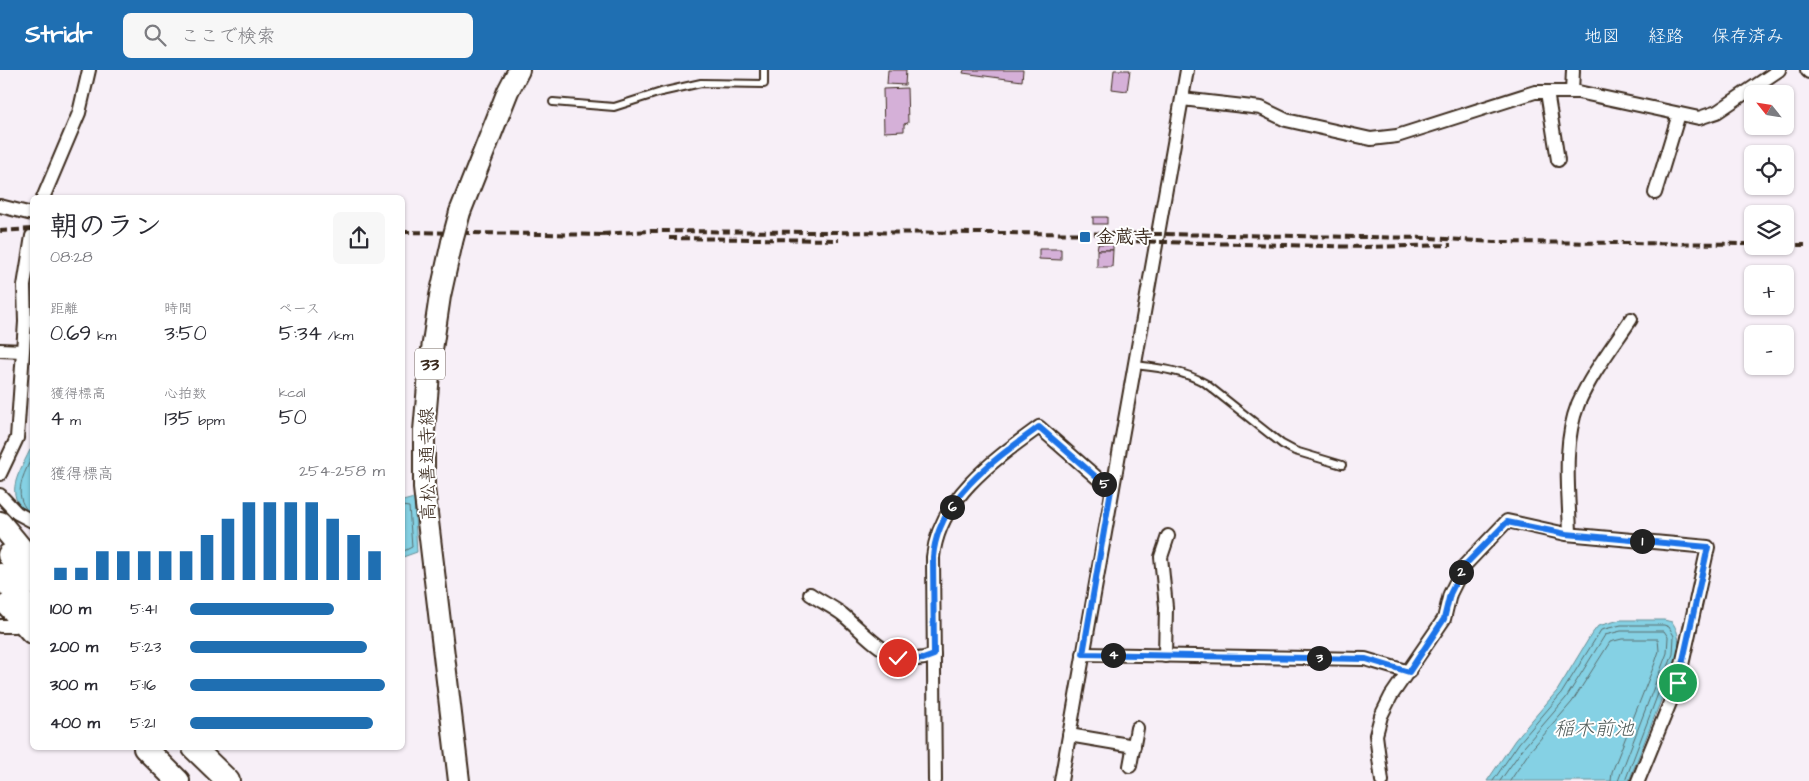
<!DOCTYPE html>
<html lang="ja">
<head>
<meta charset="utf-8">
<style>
  body { margin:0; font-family:"Architects Daughter","Klee One",sans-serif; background:#f7f7f7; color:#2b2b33; height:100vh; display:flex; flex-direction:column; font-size:19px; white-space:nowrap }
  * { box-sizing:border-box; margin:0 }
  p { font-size:16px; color:#7c7c81 }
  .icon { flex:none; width:28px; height:28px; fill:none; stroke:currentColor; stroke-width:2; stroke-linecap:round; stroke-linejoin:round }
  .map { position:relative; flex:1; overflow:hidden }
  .sheet { position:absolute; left:30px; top:125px; width:375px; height:555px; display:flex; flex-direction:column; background:#fff; border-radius:8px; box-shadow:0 1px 4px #0004 }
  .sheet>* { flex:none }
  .needle { width:32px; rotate:300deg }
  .fabs { position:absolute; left:1744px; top:15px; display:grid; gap:10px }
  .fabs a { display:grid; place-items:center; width:50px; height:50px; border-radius:8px; background:#fff; box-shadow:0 1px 4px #0004; font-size:25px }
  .pin { position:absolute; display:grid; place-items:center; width:42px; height:42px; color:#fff; margin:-21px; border:2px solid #fff; border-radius:50%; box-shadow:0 1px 5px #0007 }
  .km { position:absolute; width:25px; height:25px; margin:-12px; border-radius:50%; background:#222; color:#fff; font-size:14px; line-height:25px; text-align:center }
  .round { display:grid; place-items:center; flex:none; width:52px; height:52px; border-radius:8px; background:#f7f7f7 }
  .head { display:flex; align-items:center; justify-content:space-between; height:85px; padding:0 20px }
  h1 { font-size:28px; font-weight:600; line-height:38px }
  .stats { display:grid; grid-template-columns:repeat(3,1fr); gap:8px; height:85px; padding:5px 20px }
  .stats div { display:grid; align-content:center }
  .stats b { font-size:21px; font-weight:600 }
  .stats small { font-size:14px; font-weight:400 }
  .stats p { font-size:14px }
  .chart { height:140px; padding:10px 20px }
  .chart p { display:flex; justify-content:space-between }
  .chart svg { width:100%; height:90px; margin-top:5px; stroke:#1f6fb2; stroke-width:6 }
  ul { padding:0 20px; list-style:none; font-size:16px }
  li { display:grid; grid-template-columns:80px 60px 1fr; align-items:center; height:38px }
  li i { height:12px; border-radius:6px; background:#1f6fb2 }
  header { display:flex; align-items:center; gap:30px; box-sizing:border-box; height:70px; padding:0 25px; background:#1f6fb2; color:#fff }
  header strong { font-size:24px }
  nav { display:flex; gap:28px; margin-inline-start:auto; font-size:18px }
  .search { width:350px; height:45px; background:#f7f7f7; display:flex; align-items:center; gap:12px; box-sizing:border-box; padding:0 18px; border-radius:8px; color:#7c7c81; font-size:19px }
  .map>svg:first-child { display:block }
</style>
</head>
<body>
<header>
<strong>Stridr</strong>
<div class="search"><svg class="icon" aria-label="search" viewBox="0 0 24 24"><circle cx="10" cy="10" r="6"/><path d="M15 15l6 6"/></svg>ここで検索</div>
<nav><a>地図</a><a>経路</a><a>保存済み</a></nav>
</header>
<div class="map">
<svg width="1809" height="711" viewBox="0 0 1809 711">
  <rect width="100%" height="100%" fill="#f7eff7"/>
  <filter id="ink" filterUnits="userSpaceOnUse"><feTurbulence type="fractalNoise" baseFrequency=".02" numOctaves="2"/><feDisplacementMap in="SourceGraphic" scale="10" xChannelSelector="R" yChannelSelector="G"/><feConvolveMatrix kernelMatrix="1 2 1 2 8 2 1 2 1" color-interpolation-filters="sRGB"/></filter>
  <g filter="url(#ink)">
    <!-- water -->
    <g fill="#85d1e4" stroke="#678e95">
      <path d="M30,380H32V449C3,425 16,409 30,380Z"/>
      <path d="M414,428L417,482L403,487V431Z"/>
      <path d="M1620,550H1664L1672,552C1683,567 1678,583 1673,600L1629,711H1487L1515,670L1557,621L1591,565L1598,556Z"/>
    </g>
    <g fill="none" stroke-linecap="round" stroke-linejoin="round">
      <!-- shore -->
      <g stroke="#596d6d" stroke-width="1">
        <path d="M402,436L409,437L412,477L402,482"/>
        <path d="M28,441C12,424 24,404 32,387"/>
        <path d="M1493,711L1519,673L1561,624L1601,560L1621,555H1664L1669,557L1674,566L1673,584L1625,711"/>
        <path d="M1500,711L1524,677L1566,628L1605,565L1621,561H1664L1668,567L1667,583L1618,711"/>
        <path d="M1510,711L1530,681L1572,632L1610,572L1622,569H1658L1659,581L1655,593L1612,702L1611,711"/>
      </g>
    </g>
    <!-- building -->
    <g fill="#d5b0d8" stroke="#3b2a1e">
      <path d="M888,0H906L905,15L887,14Z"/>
      <path d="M964,0H1023L1022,11L963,3Z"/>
      <path d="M1114,0H1130L1127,21L1112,19Z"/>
      <path d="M907,18L908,53L904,54V61L884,62L883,19Z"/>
      <rect x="1093" y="147" width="14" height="7"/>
      <path d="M1098,174H1113V180H1097Z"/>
      <path d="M1039,179H1061V190L1039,189Z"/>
      <path d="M1097,180H1113L1112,197H1097Z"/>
    </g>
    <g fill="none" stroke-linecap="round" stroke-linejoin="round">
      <!-- lane casing -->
      <g stroke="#3b2a1e" stroke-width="10">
        <g id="lane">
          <path d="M553,32L614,37L661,22L701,13L764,14V0"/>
          <path d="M1134,295C1159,298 1182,300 1205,313L1282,374L1295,381L1342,395"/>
        </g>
      </g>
      <!-- street casing -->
      <g stroke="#3b2a1e" stroke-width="16">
        <g id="street">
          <path d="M1807,0L1809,2"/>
          <path d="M1547,22L1558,90"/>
          <path d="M1572,22L1573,0"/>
          <path d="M1182,29L1261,38L1286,50L1371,69L1397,66L1535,22H1578L1699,48L1717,42L1779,0"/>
          <path d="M1655,123L1679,44"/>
          <path d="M43,128L79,43L89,0"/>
          <path d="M0,136L32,144"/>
          <path d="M0,280L22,281"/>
          <path d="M0,404L17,368L25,252L24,216L32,166"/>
          <path d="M0,425L17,443L32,451"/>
          <path d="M1570,464C1569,422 1562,375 1578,334C1591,304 1613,276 1631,249"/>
          <path d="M810,524C820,531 833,537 842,544C871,568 893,601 934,585"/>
          <path d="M0,556H15L22,550"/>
          <path d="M1083,584L1365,589L1409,602"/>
          <path d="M1165,586L1166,537L1161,487L1168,466"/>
          <path d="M1069,665L1134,676"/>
          <path d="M1130,696L1137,658"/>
          <path d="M935,711L933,487C939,428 995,389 1039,357L1111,420"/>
          <path d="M1061,711L1187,0"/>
          <path d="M1382,711L1376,665L1381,646L1391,626L1444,549L1450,524L1464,496L1507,451L1566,464L1708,477L1678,613L1638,711"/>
        </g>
      </g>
      <!-- primary casing -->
      <g stroke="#3b2a1e" stroke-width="24">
        <g id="primary">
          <path d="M460,142L508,21L519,0"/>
          <path d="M452,172L440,226L430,293L424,361V418L459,711"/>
        </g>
      </g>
      <!-- highway casing -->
      <g stroke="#3b2a1e" stroke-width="26">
        <g id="highway">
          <path d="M0,453L32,492"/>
          <path d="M9,485L32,513"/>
          <path d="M0,505L32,542"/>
          <path d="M8,535L32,562"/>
          <path d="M145,678L178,711"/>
          <path d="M194,678L228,711"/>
        </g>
      </g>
      <!-- lane -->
      <use href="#lane" stroke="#fff" stroke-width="6"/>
      <!-- street -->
      <use href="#street" stroke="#fff" stroke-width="12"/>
      <!-- primary -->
      <use href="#primary" stroke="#fff" stroke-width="20"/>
      <!-- highway -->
      <use href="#highway" stroke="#fff" stroke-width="22"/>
      <!-- rail -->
      <g stroke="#3b2a1e" stroke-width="4" stroke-dasharray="8 4" stroke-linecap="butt">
        <path d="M0,161L32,159"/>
        <path d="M402,162L609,165"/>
        <path d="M602,164L651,161L1160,164L1429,168L1494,172L1752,174"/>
        <path d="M669,168L839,170"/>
        <path d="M1124,171L1365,177L1451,175"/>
        <path d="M1785,175H1809"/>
      </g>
      <!-- primary-bridge casing -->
      <g stroke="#3b2a1e" stroke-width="24" stroke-linecap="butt">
        <path id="primary-bridge" d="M452,172L460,142"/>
      </g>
      <!-- primary-bridge -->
      <use href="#primary-bridge" stroke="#fff" stroke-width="20"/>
    </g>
  </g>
  <g fill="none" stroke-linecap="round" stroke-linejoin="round" filter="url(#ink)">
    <!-- route casing -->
    <g stroke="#fff" stroke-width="10">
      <path id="route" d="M898,588L923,589L934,585L933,487C938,428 995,389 1039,357L1111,420L1083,584L1366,589L1409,602L1444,549L1450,524L1464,496L1507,452L1566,464L1708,477L1678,613"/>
    </g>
    <!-- route -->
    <use href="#route" stroke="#1a73e8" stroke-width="6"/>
  </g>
  <!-- markers -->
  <rect fill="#1f6fb2" stroke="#fff" stroke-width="2" x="1079" y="161" width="12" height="12" rx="2.5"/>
  <g text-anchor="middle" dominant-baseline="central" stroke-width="4" stroke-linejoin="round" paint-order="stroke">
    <!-- shield labels -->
    <rect fill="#fff" stroke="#766a62" stroke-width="1" x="415" y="278.5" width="30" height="31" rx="4"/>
    <g font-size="18" font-weight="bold" fill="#3b2a1e">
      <text x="430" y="294">33</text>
    </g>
    <!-- poi labels -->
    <g font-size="19" font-weight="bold" fill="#3b2a1e" stroke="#fff" text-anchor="start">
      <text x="1096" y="167">金蔵寺</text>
    </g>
    <!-- street labels -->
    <g font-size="19" fill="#3b2a1e" stroke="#fff">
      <text transform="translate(428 394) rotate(-91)">高松善通寺線</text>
    </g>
    <!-- water labels -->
    <g font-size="20" font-style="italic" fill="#515c59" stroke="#fff">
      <text x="1594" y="659">稲木前池</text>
    </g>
  </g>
</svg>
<div class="fabs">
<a><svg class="needle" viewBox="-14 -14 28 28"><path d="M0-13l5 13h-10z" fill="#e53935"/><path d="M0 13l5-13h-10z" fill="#7c7c81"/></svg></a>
<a><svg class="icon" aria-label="locate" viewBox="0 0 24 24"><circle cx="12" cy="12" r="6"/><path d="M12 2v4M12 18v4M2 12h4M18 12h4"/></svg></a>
<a><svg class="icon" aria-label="layers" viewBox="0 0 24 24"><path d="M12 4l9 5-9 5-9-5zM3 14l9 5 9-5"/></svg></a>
<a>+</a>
<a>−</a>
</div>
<div class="pin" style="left:1678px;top:613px;background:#1e9e55"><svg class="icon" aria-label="arrive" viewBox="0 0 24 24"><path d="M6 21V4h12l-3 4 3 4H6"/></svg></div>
<div class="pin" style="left:898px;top:588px;background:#d93025"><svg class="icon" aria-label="check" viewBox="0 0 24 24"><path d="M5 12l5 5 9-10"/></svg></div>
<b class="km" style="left:1642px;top:471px">1</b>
<b class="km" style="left:1461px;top:502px">2</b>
<b class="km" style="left:1319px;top:588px">3</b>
<b class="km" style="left:1113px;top:585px">4</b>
<b class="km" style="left:1104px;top:414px">5</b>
<b class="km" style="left:952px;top:437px">6</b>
<section class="sheet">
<div class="head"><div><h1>朝のラン</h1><p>08:28</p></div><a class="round"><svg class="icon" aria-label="share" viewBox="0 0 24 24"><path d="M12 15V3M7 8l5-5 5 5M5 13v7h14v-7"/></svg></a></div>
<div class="stats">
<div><p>距離</p><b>0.69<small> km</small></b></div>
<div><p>時間</p><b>3:50</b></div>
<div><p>ペース</p><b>5:34<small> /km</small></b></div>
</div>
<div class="stats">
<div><p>獲得標高</p><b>4<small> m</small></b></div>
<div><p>心拍数</p><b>135<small> bpm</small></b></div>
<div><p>kcal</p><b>50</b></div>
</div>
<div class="chart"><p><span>獲得標高</span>254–258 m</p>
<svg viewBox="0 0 160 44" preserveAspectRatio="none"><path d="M5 44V38M15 44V38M25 44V30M35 44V30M45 44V30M55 44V30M65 44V30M75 44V22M85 44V14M95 44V6M105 44V6M115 44V6M125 44V6M135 44V14M145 44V22M155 44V30"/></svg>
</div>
<ul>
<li><b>100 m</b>5:41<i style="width:74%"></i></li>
<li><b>200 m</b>5:23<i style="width:91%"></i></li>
<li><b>300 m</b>5:16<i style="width:100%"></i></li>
<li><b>400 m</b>5:21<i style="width:94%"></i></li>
</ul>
</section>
</div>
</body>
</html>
